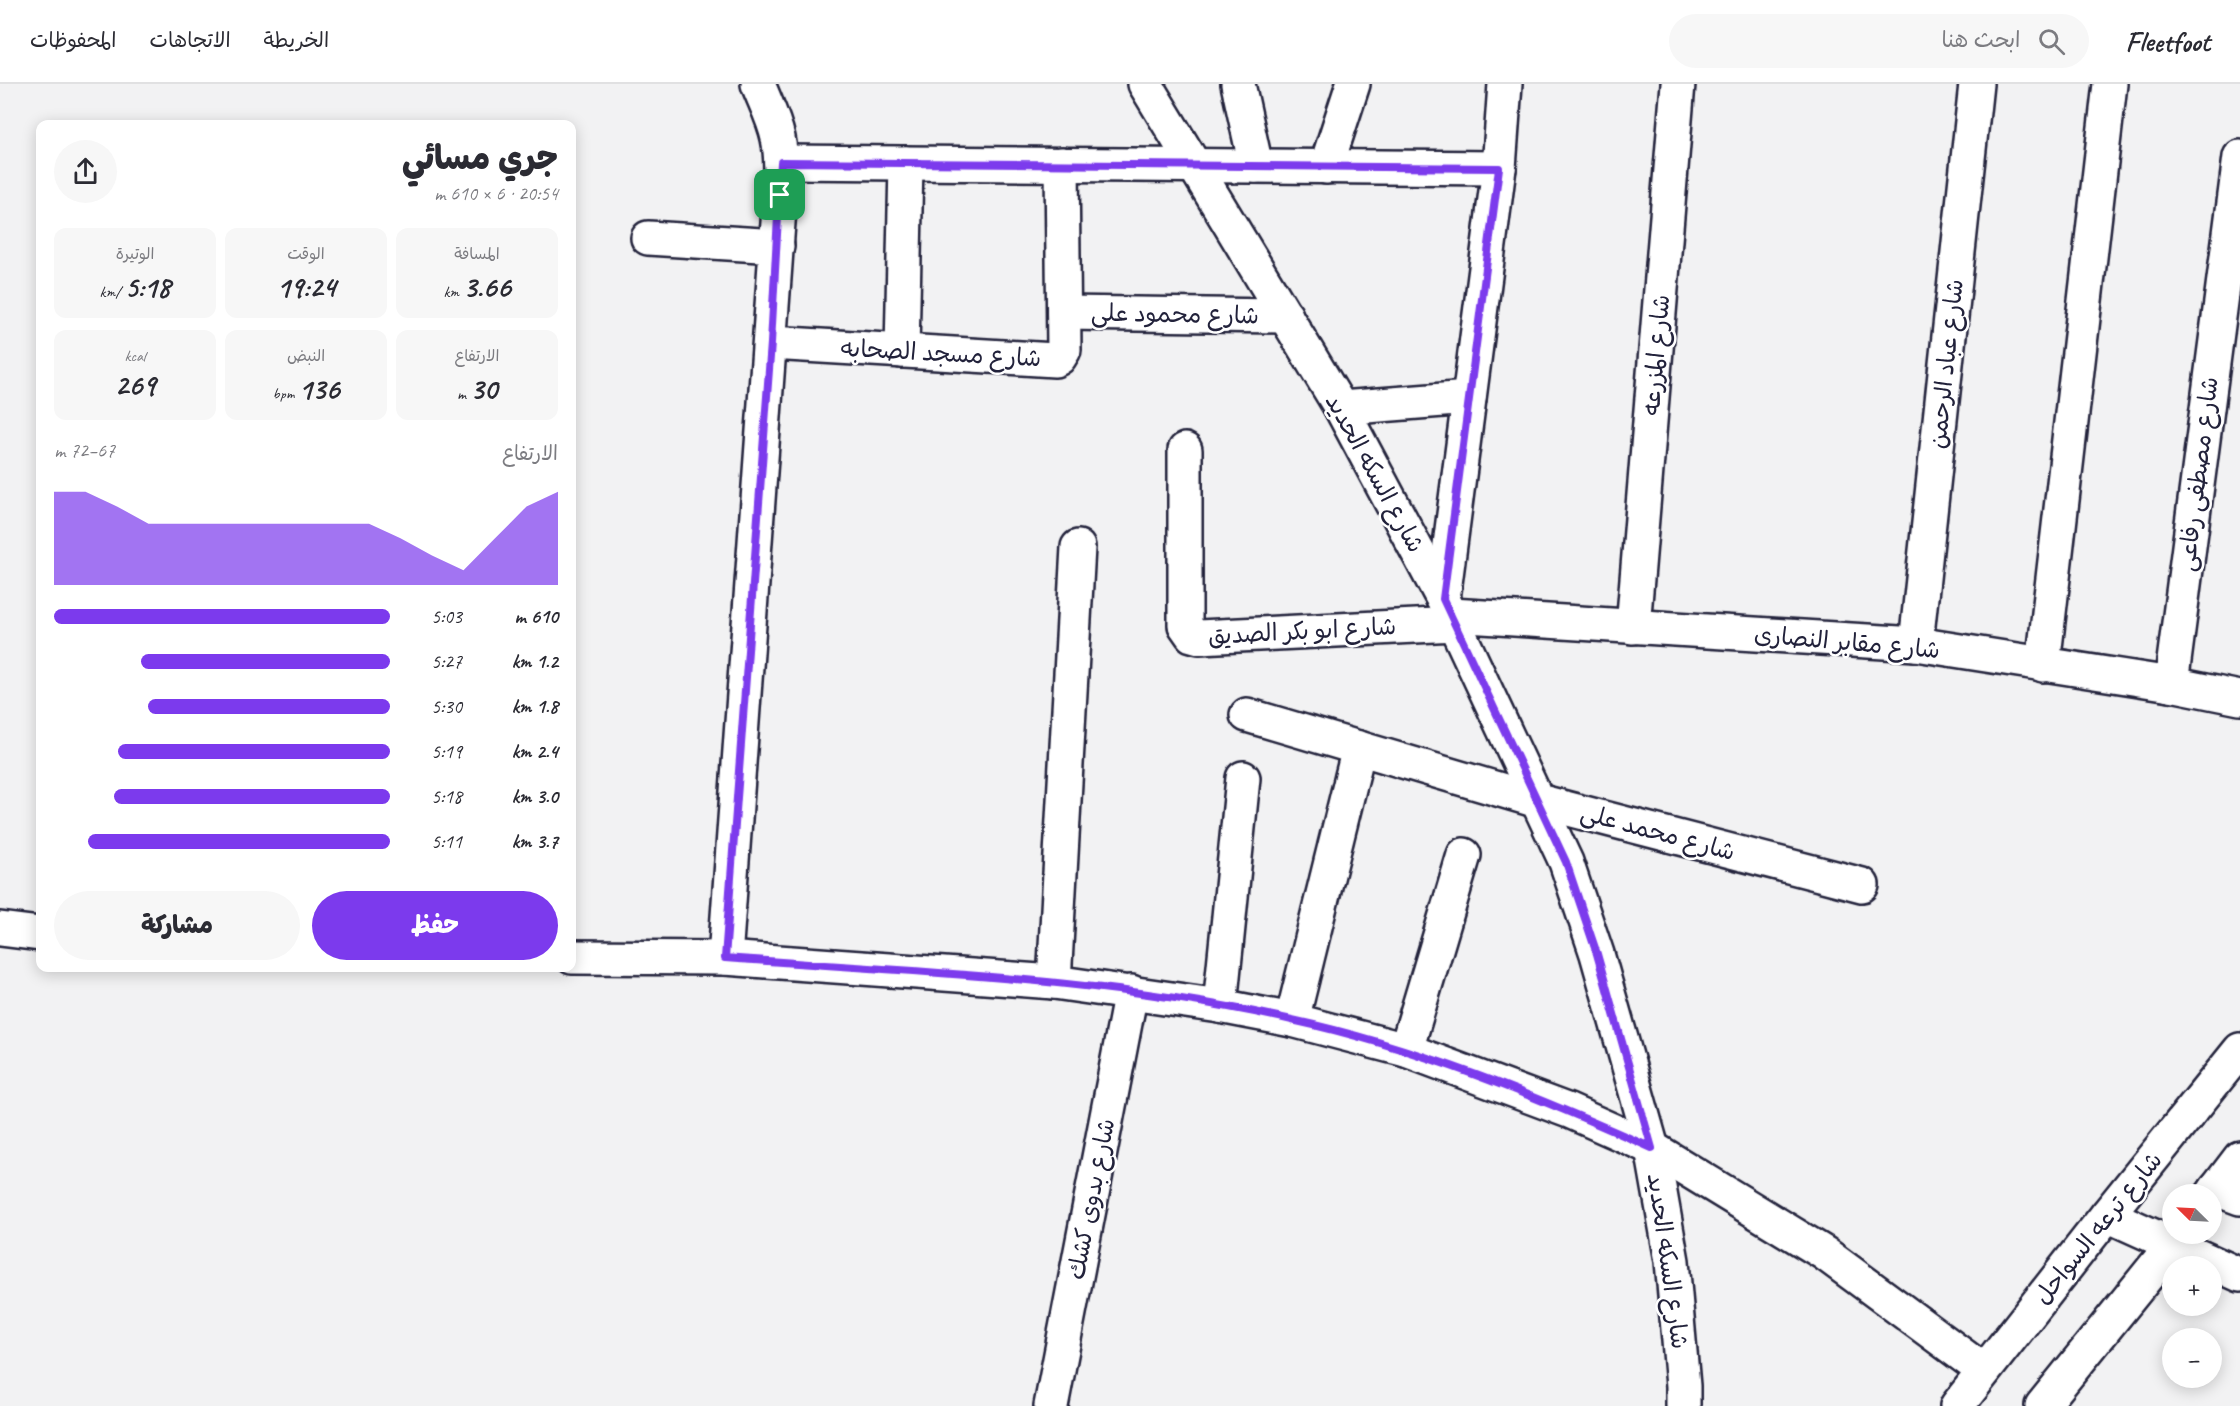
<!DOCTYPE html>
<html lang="ar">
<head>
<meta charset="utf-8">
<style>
  body { margin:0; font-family:Caveat,"Playpen Sans Arabic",sans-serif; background:#f7f7f7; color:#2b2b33; direction:rtl; height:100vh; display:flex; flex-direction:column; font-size:22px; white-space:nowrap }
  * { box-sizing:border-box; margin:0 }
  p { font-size:20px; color:#7c7c81 }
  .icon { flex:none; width:33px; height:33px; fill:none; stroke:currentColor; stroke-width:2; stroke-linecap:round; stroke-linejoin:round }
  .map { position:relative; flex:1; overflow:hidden; direction:ltr }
  .drawer { position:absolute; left:36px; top:36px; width:540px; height:852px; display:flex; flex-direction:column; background:#fff; border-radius:12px; box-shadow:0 3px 15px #0003; direction:rtl }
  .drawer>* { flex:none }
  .needle { width:39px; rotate:294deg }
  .buttons { position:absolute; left:2162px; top:1100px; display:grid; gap:12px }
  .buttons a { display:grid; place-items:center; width:60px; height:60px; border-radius:50%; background:#fff; box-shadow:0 3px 15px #0003; font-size:30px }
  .pin { position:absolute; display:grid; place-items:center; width:51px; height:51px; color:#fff; margin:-26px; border-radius:12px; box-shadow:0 3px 9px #0006 }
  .round { display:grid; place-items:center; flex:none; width:63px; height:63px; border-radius:32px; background:#f7f7f7 }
  .overview { display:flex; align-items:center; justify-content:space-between; height:102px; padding:0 18px }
  h1 { font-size:33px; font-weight:800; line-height:45px }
  .figures { display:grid; grid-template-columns:repeat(3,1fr); gap:9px; height:102px; padding:6px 18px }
  .figures div { display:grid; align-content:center; border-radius:12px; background:#f7f7f7; text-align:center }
  .figures b { font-size:30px; font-weight:800 }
  .figures small { font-size:16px; font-weight:400 }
  .figures p { font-size:16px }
  .chart { height:168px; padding:12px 18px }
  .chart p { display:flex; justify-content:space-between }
  .chart svg { width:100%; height:108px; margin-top:6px; fill:#7c3aed; opacity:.7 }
  .cta { display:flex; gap:12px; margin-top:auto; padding:12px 18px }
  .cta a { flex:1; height:69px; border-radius:36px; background:#7c3aed; color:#fff; font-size:24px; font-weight:800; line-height:69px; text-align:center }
  .cta a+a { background:#f7f7f7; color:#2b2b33 }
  ul { padding:0 18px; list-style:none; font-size:20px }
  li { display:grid; grid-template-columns:96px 72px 1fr; align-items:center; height:45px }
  li i { height:15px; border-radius:8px; background:#7c3aed }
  header { display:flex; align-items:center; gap:36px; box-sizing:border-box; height:84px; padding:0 30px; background:#fff; border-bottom:2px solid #e1e1e2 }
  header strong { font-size:28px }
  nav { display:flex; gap:33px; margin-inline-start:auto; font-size:21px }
  .search { width:420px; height:54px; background:#f7f7f7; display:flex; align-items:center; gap:15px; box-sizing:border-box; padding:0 21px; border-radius:33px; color:#7c7c81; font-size:22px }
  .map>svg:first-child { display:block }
</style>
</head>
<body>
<header>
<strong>Fleetfoot</strong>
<div class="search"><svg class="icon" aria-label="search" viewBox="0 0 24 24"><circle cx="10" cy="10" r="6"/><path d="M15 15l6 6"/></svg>ابحث هنا</div>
<nav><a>الخريطة</a><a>الاتجاهات</a><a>المحفوظات</a></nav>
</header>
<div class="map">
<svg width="2240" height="1322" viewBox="0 0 2240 1322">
  <rect width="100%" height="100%" fill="#f2f2f3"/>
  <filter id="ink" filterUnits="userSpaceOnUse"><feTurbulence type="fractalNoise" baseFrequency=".0167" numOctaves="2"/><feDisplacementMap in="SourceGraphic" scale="12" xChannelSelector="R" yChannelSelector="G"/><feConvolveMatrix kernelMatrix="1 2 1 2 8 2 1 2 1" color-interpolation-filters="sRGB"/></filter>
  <g filter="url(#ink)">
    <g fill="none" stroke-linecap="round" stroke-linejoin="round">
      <!-- minor casing -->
      <g stroke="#22223b" stroke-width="38">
        <g id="minor">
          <path d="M1145,0L1341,324L1443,515L1566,778L1597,870L1652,1064L1672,1177L1683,1302V1322"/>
          <path d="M1238,0L1256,82"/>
          <path d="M781,78L1499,84"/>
          <path d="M1326,83L1353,0"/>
          <path d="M648,154L777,162"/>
          <path d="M1064,229L1286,232"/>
          <path d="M771,259L1055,276L1059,274L1064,266L1062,80"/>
          <path d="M902,267L906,79"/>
          <path d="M1341,324L1469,314"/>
          <path d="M1185,366V541L1192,551L1199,553L1455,540"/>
          <path d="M1443,515L1499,84L1505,0"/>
          <path d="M1451,531L1916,560L2171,600L2240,614"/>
          <path d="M1633,543L1678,0"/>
          <path d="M1916,560L1976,0"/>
          <path d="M2043,581L2110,0"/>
          <path d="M2171,600L2240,73"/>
          <path d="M1247,631L1538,717L1862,801"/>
          <path d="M0,845L40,850"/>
          <path d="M572,873L725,874L1054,898L1220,922L1292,936L1406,966L1569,1027L1652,1064L1824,1169L1984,1287"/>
          <path d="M725,874L780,111C781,92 782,73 778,54C774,35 765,18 758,0"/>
          <path d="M1054,898L1078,463"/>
          <path d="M1220,922L1243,694"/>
          <path d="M1292,936L1359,664"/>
          <path d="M1406,966L1464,771"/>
          <path d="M2216,1105L2240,1114"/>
          <path d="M2107,1131L2240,1191"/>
          <path d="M1051,1322L1131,908"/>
          <path d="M1957,1322L2107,1131L2240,966"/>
        </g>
      </g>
      <!-- major casing -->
      <g stroke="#22223b" stroke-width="38">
        <g id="major">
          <path d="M2211,1112L2240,1074"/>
          <path d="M2042,1322L2182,1149"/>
        </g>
      </g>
      <!-- minor -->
      <use href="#minor" stroke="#fff" stroke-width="33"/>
      <!-- major -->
      <use href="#major" stroke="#fff" stroke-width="33"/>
    </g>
  </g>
  <g fill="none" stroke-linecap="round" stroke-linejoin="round" filter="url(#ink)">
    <!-- route casing -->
    <g stroke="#fff" stroke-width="12">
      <path id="route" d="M781,78L1499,84L1443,515L1566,778L1597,870L1652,1064C1535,1012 1417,963 1292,936C1106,894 914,888 725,874L771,259Z"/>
    </g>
    <!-- route -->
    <use href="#route" stroke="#7c3aed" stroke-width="8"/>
  </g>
  <g text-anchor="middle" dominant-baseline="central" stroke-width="5" stroke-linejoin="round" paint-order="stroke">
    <!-- street labels -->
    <g font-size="24" fill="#22223b" stroke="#fff">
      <text transform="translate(1175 230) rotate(1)">شارع محمود على</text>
      <text transform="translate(941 269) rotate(3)">شارع مسجد الصحابه</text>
      <text transform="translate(1656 271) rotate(-85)">شارع المزرعه</text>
      <text transform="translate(1946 280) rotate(-84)">شارع عباد الرحمن</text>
      <text transform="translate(1375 389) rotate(61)">شارع السكه الحديد</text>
      <text transform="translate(2198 390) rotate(-83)">شارع مصطفى رفاعى</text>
      <text transform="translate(1302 547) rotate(-3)">شارع ابو بكر الصديق</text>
      <text transform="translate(1847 558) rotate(5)">شارع مقابر النصارى</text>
      <text transform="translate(1658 748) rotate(15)">شارع محمد على</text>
      <text transform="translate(1091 1115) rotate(-79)">شارع بدوى كشك</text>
      <text transform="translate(2098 1144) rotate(-51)">شارع ترعه السواحل</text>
      <text transform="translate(1668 1177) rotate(82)">شارع السكه الحديد</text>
    </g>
  </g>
</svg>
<div class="buttons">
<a><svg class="needle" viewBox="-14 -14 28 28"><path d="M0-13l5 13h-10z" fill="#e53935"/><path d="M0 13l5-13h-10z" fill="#7c7c81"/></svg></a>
<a>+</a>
<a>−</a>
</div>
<div class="pin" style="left:780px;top:111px;background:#1e9e55"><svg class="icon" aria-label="arrive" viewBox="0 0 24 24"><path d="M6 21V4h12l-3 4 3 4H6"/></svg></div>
<section class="drawer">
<div class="overview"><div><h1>جري مسائي</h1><p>20:54 · 6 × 610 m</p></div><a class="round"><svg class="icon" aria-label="share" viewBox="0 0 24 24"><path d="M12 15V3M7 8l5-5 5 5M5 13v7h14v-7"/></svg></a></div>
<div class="figures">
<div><p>المسافة</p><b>3.66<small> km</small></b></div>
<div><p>الوقت</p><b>19:24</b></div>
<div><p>الوتيرة</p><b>5:18<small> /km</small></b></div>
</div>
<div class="figures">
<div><p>الارتفاع</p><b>30<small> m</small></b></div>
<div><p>النبض</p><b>136<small> bpm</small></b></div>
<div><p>kcal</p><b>269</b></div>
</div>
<div class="chart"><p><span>الارتفاع</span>67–72 m</p>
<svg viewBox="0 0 160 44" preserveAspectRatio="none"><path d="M0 44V6L10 6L20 12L30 19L40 19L50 19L60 19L70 19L80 19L90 19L100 19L110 25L120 32L130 38L140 25L150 12L160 6V44z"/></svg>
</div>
<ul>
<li><b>610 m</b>5:03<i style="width:100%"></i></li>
<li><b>1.2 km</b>5:27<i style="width:74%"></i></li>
<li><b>1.8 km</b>5:30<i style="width:72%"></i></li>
<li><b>2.4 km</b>5:19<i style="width:81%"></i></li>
<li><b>3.0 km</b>5:18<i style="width:82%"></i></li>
<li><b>3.7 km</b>5:11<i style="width:90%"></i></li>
</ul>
<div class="cta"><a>حفظ</a><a>مشاركة</a></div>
</section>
</div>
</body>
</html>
